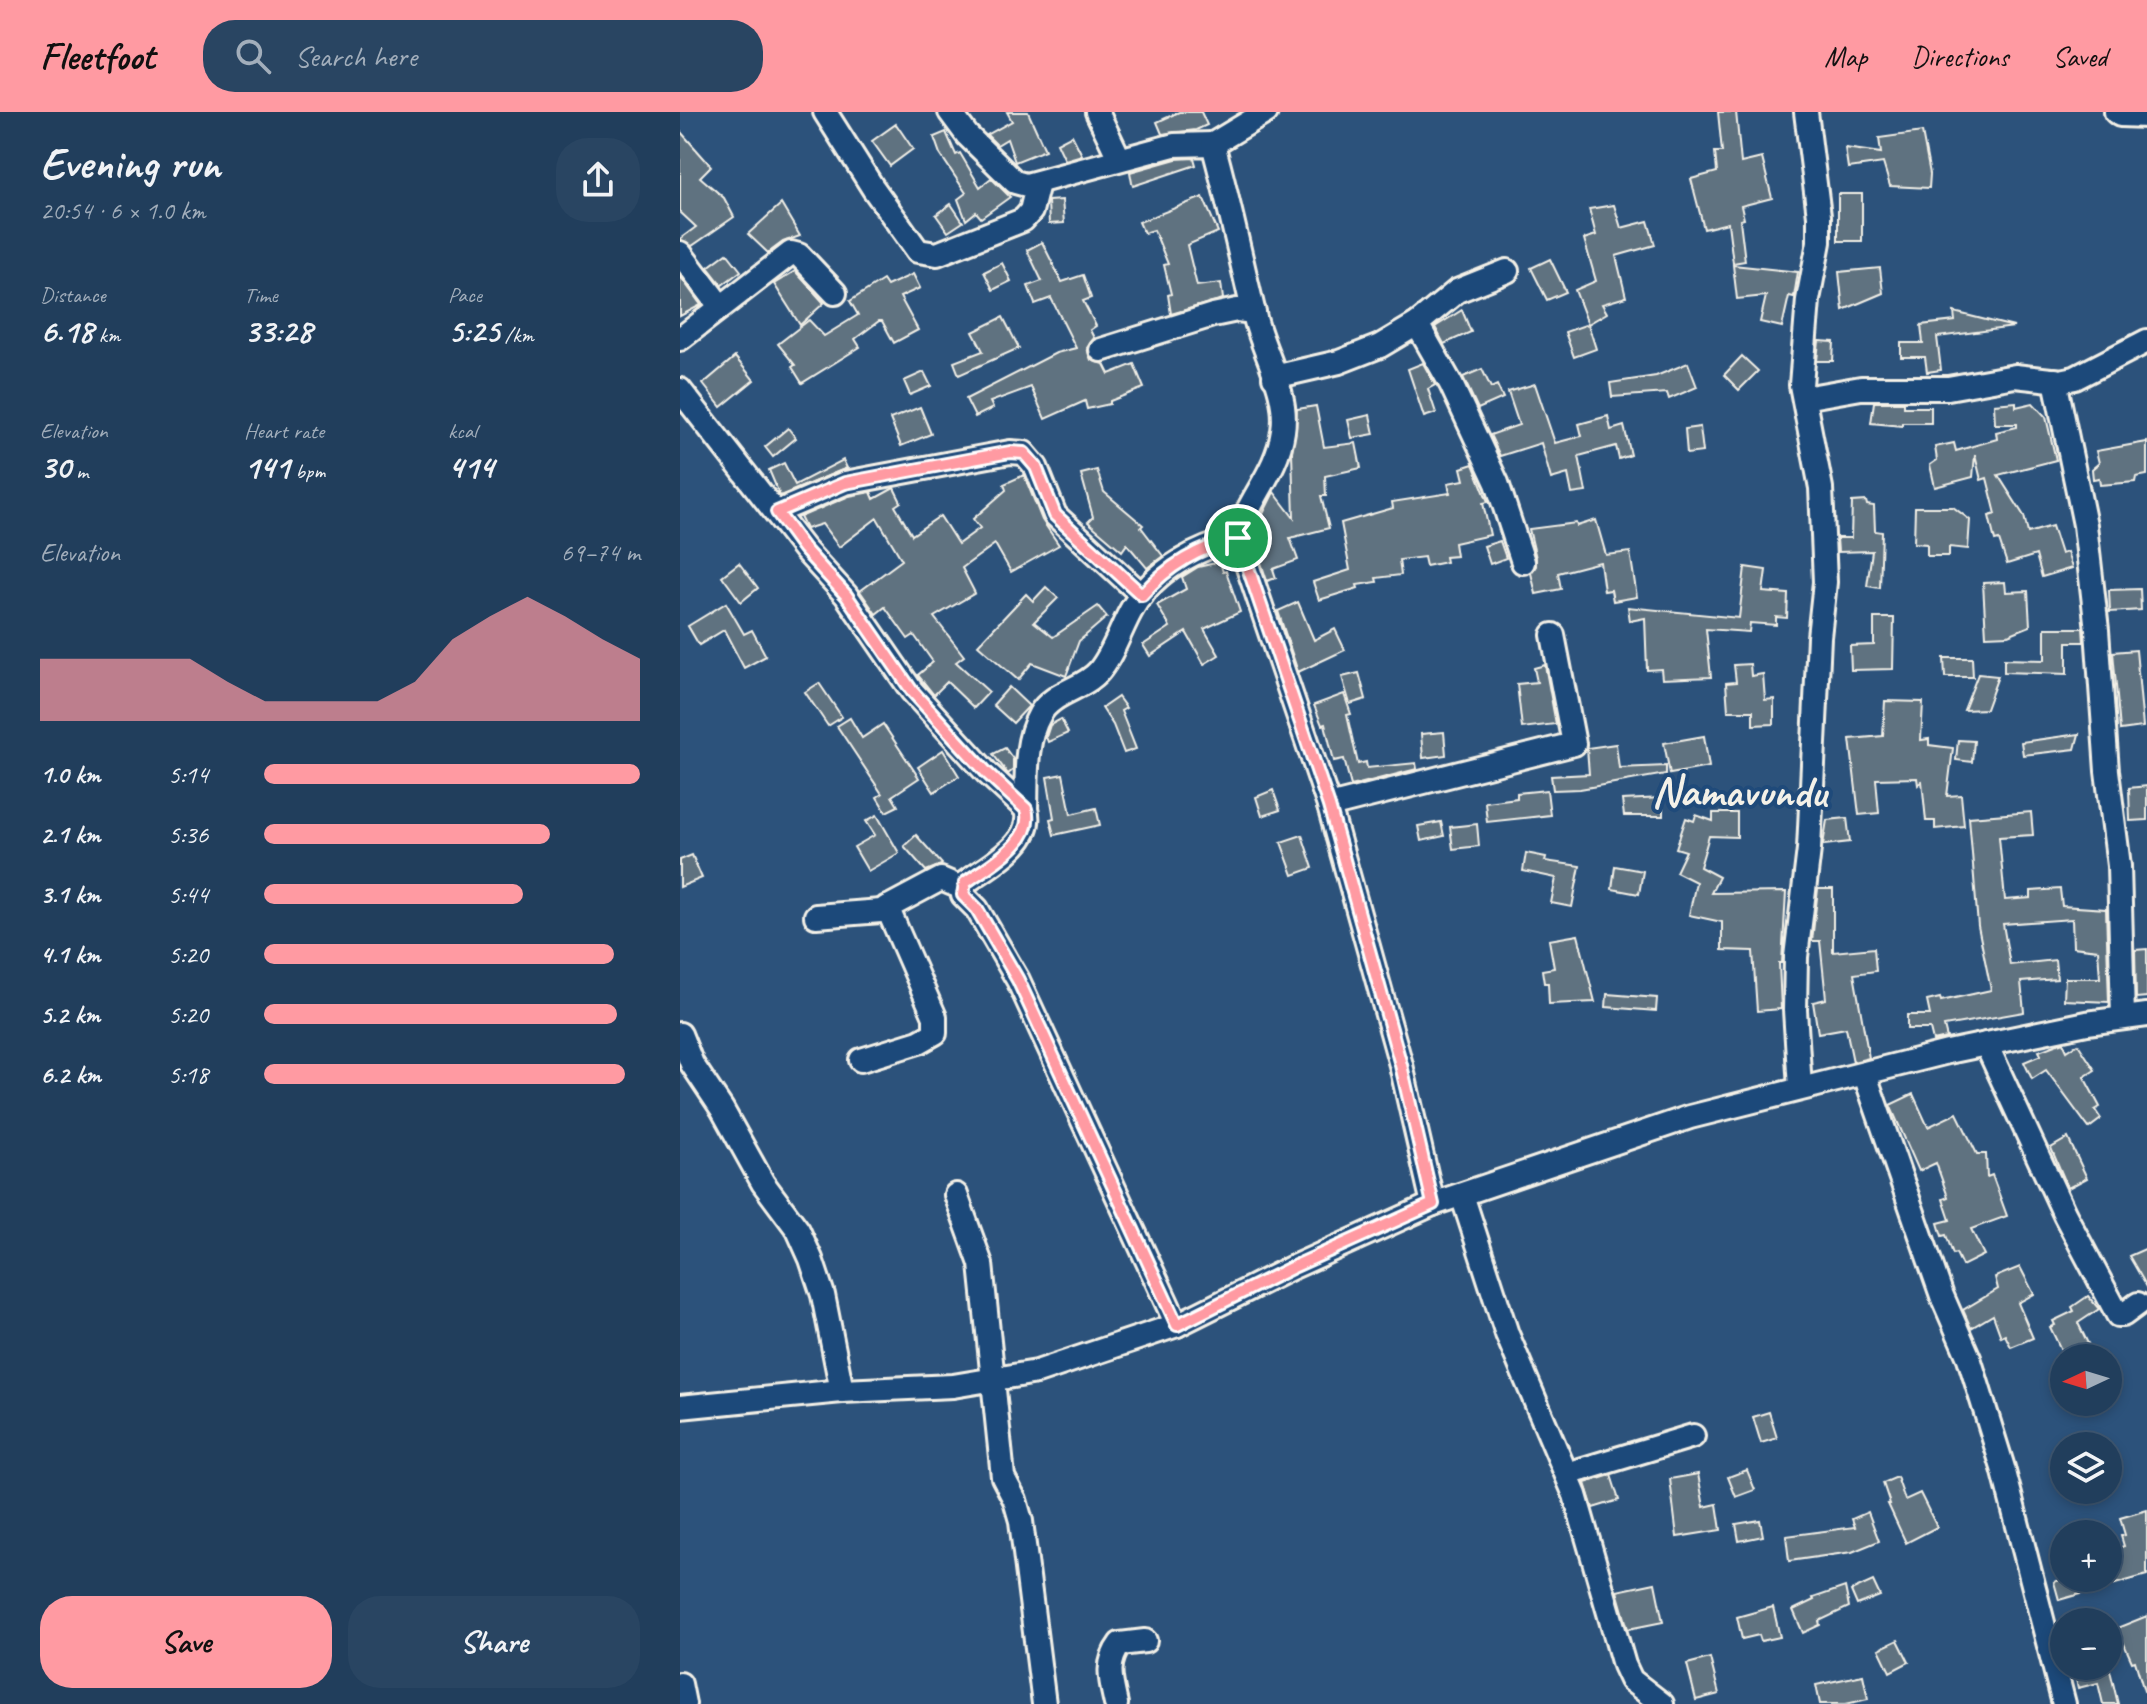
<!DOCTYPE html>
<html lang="en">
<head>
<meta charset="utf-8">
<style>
  body { margin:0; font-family:Caveat,sans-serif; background:#294562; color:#f1f3f6; height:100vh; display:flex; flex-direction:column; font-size:30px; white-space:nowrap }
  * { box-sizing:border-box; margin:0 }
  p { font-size:26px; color:#a2aebb }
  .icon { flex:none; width:44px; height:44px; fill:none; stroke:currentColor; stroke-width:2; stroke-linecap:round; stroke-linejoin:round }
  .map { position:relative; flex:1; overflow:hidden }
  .drawer { display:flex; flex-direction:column; background:#213e5c; width:680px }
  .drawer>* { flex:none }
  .needle { width:52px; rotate:266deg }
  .tools { position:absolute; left:1370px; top:1232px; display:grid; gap:16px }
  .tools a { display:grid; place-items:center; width:72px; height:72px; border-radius:50%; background:#213e5c; box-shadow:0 4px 12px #0003,0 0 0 2px #3e5772; font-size:40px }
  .pin { position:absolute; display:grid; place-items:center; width:68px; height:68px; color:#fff; margin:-34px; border:4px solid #fff; border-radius:50%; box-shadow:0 2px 8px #0007 }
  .round { display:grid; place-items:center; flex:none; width:84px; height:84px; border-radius:32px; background:#294562 }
  .summary { display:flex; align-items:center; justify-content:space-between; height:136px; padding:0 40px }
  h1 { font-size:44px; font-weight:800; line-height:60px }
  .figures { display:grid; grid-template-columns:repeat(3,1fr); gap:12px; height:136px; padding:8px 40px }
  .figures div { display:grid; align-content:center }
  .figures b { font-size:34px; font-weight:800 }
  .figures small { font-size:22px; font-weight:400 }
  .figures p { font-size:22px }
  .chart { height:224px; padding:16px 40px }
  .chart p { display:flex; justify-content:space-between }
  .chart svg { width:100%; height:144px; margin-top:8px; fill:#ff9aa2; opacity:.7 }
  .action { display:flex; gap:16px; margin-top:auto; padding:16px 40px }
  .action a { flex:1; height:92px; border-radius:32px; background:#ff9aa2; color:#111; font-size:32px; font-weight:800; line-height:92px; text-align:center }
  .action a+a { background:#294562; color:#f1f3f6 }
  ul { padding:0 40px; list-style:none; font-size:26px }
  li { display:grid; grid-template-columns:128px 96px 1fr; align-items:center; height:60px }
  li i { height:20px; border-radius:10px; background:#ff9aa2 }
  header { display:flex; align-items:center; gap:48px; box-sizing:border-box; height:112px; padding:0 40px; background:#ff9aa2; color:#111 }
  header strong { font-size:38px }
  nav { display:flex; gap:44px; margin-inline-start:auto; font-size:28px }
  .search { width:560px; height:72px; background:#294562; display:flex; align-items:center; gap:20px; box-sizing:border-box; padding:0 28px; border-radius:32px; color:#a2aebb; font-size:30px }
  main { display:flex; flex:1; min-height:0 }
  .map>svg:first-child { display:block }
</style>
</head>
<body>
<header>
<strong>Fleetfoot</strong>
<div class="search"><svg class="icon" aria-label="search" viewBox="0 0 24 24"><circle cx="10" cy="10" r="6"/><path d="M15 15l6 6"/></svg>Search here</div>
<nav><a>Map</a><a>Directions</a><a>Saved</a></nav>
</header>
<main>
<section class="drawer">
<div class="summary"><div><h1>Evening run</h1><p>20:54 · 6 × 1.0 km</p></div><a class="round"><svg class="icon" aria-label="share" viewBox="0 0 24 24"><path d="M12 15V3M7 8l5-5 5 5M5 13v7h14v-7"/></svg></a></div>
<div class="figures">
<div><p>Distance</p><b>6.18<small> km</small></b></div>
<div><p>Time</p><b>33:28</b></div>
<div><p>Pace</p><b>5:25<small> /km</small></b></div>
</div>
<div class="figures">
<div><p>Elevation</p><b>30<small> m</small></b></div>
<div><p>Heart rate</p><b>141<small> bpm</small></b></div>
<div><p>kcal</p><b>414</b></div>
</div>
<div class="chart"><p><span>Elevation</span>69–74 m</p>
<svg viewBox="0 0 160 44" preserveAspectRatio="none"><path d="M0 44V25L10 25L20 25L30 25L40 25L50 32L60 38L70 38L80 38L90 38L100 32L110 19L120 12L130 6L140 12L150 19L160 25V44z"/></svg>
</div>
<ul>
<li><b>1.0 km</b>5:14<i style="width:100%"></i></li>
<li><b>2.1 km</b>5:36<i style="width:76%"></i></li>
<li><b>3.1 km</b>5:44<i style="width:69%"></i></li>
<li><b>4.1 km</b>5:20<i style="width:93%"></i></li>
<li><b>5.2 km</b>5:20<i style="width:94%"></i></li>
<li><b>6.2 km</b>5:18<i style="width:96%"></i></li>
</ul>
<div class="action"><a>Save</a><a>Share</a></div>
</section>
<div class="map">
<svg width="1467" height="1592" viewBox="0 0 1467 1592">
  <rect width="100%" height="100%" fill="#2c527b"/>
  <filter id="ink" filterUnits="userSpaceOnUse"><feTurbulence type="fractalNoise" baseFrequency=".0125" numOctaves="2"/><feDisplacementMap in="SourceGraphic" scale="16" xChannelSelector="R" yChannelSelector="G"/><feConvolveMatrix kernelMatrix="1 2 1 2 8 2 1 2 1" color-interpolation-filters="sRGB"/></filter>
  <g filter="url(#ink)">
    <!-- building -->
    <g fill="#5f7280" stroke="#f4f1e8" stroke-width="2">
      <path d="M327,0H348L365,38L335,50L327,27L317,33L307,23L332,9Z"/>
      <path d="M499,0H521L527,13L516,18L482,22L477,10Z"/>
      <path d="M1038,0H1056L1061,51L1082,46L1092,86L1061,94L1064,107L1060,108L1065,149L1053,151L1048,111L1024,117L1011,67L1037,60L1035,40H1042Z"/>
      <path d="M216,12L233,37L210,54L192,29Z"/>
      <path d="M0,19L31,54L20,65L44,86L54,105L12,134L0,127L16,115L0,100Z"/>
      <path d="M266,20L276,43L280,41L300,75L311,66L330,85L301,106L296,100L286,108L278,87L286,81L260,42L254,25Z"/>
      <path d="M1242,20L1250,62L1249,76L1210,74L1203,51L1168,56L1165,36L1201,41L1199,26Z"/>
      <path d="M392,23L402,43L385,48L377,31Z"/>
      <path d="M514,46L516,53L453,74L452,71L450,60L496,47Z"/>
      <rect x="1158" y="82" width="24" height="47"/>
      <path d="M523,85L538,120L507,133L517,174L541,171L543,187L491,202L488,183L491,182L484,153L488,152L474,118L464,121L459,110Z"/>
      <path d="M382,88L384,111L369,112L368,89Z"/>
      <path d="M101,92L120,124L103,130L88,141L68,122Z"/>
      <path d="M271,92L283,110L268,120L256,103Z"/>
      <path d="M934,93L941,116L968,109L975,133L936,144L946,185L922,192L927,201L908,212L895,178L916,169L904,127L916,123L909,97Z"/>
      <path d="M362,130L382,170L403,163L411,186L403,189L416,214L410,218L414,226L407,236L411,248L424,252L429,262L454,252L464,276L430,289V292L407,297L405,289L365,307L351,275L310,290L313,296L295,305L286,287L376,241L396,236L371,186L355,192L348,174L362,169L347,138Z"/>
      <path d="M47,141L61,159L42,173L28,155Z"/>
      <path d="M870,147L886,180L867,188L851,156Z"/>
      <path d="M322,151L331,169L313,178L304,160Z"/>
      <path d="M1053,153L1118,160L1114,185L1109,184L1102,215L1080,210L1086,184L1057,187Z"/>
      <path d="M1200,156L1203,181L1163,198L1159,160Z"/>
      <path d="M115,159L144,191L120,213L94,172Z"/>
      <path d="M233,162L240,176L220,185L238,218L214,231L202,209H199L175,227L180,235L122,271L112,255L115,253L98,232L129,208L144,224L178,203L170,189L203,168L207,174Z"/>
      <path d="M0,164L21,193L0,204Z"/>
      <path d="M782,198L791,220L764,232L755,215Z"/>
      <path d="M1274,200L1334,215L1257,225L1261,258L1247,260L1245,245H1221V231H1243L1241,213L1275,209Z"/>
      <path d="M323,205L339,236L279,263L274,250L303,239L293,220Z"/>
      <path d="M908,212L916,237L894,245L885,220Z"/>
      <path d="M1139,229L1154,230L1153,249H1137Z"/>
      <path d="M1062,244L1078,259L1059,278L1044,263Z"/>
      <path d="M55,245L74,268L41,295L23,272Z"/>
      <path d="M743,251L755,273L748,277L756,301L744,305L728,257Z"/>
      <path d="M1008,251L1017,275L989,287L987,281L932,285L930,271L976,264Z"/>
      <path d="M802,257L811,276L817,273L823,286L798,297L783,265Z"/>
      <path d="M244,260L251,274L230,283L224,269Z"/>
      <path d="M855,272L875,331L902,324L899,312L928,304L931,318L944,314L951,343L939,347L936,334L899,344L906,380L892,382L888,362L871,367L861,331L820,344L810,323L839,313L828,280Z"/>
      <path d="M1194,290H1224V295H1251V311H1222V314L1191,311Z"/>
      <path d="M1336,290V295L1353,291L1366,305L1376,348L1318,363L1344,404L1348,421L1372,414L1381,442L1387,440L1392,456L1362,465L1356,443L1327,452L1319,428L1315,429L1309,404L1316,402L1307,366L1301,368L1295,343L1293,365L1255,375L1250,353L1257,348L1255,335L1274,331L1276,339L1317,327L1316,320L1337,315V312H1315L1314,292Z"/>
      <path d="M636,294L644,335L676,331L681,356L645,364L646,384H641L649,416L610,426L618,448L593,457L596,466L587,469L574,429L585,423L576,416L594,380L614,406L612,340L617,297Z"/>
      <path d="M240,295L251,322L221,334L210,307Z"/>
      <path d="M690,303L694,322L672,326L668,308Z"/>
      <path d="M1020,315L1023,340L1007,342L1005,317Z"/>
      <path d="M108,316L116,326L93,345L85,335Z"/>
      <path d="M1467,330V363L1456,365L1455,370L1420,373L1419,366L1413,367L1412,357L1419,351L1416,339Z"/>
      <path d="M163,348L167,356L100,384L89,358L104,351L115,373Z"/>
      <path d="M793,352L808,390L803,391L810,423L774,431L776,444L765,445L766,450L746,454L744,445L719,448L721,463L696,466L697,470L677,473L678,476L639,488L633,470L670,458L661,411L713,396L712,390L770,381L768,371L784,368L781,356Z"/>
      <path d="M417,358L424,380L463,413L461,415L483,444L467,456L447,432L442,439L408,410L413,405L401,362Z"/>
      <path d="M344,363L362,408L379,433L331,460L315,432L282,456L295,481L254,505L284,544L276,550L309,580L294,596L267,570L254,583L238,563L253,550L234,523L228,527L205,495L196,502L180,479L222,448L197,406L159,435L142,412L126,417L120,405L169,384L191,380L194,387L214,376L221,390L215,394L232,423L260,404L278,432L300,416L293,407L326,378L324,372Z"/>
      <path d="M1186,389L1187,393L1194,394L1195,419L1202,420L1200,476L1187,474L1192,439L1158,440L1157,426H1171L1172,390Z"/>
      <path d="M1235,395H1273L1290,408L1288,437L1269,435V444H1247V432L1234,431Z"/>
      <path d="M916,408L926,443L950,440L957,485L933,489L931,478L924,479L920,450L878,461L881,477L856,482L851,461L856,454V446L849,417L896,411L897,414Z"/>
      <path d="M820,429L826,446L810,452L804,434Z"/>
      <path d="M540,450L543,460L546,459L560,500L524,517L539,543L524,552L506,520L470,544L463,533L490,515L477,493L506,477L502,465L518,455Z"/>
      <path d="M59,451L78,476L61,490L42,464Z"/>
      <path d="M1065,455L1086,458L1083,480L1108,482L1107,506L1096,505V513L1070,511L1069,520L1026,517L1031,565L982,567L981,557L967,558L965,506L950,509L948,495L1059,506Z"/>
      <path d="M1325,470L1326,480L1348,479L1350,514L1328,523L1306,524L1303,471Z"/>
      <path d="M366,475L378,486L354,510L373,525L418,494L427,505L399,529L386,564L352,551L338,568L298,533L346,482L353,489Z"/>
      <path d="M1460,477L1461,498L1430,500L1429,478Z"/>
      <path d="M618,490L634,528L655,517L665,538L618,560L598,499Z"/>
      <path d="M46,491L64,522L72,518L86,544L64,556L44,518L19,533L8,514Z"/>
      <path d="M1194,506H1214L1213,557L1171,558L1170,534L1194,533Z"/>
      <path d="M1365,516H1403L1404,530H1387V562L1324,560V547L1365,548Z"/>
      <path d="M1456,538L1463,615L1440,618L1433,540Z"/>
      <path d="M1264,546H1292L1293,565H1265Z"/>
      <path d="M1070,552L1071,564L1083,562L1085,588L1094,587V612L1073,613V599H1048L1046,571L1056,570L1054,553Z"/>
      <path d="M865,553L876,612L842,616L837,572L857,570L854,556Z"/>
      <path d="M679,561L686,587L670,592L662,565Z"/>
      <path d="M1298,562L1318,564L1306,597L1284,598Z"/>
      <path d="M139,571L162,605L148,614L125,580Z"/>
      <path d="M329,575L349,594L333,611L313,593Z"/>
      <path d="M664,582L671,602L667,603L678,652L686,650L687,656L736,651L737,657L671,674L664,647L654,649L645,612L642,613L634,593Z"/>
      <path d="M438,585L446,596L441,599L456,637L444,641L433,613L422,596Z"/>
      <path d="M1205,589L1243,590L1241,628L1249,627V633L1273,636L1267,684L1281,683L1284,714L1255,717V709H1246L1242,669L1238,673L1237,666L1196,667L1199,701L1179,703L1170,627L1203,624Z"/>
      <path d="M170,606L182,626L203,612L239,666L212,684L218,694L206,700L197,685L202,682L157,614Z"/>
      <path d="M381,607L388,621L368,630L366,625L370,613Z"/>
      <path d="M764,620L766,643L743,646L741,622Z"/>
      <path d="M1399,622L1395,637L1343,643L1341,630Z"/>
      <path d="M1024,624L1029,655L990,662L984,631Z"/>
      <path d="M1278,628L1294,629L1292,650L1276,648Z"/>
      <path d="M936,632L939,656L986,654V662L900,677L873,678L871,664L909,662L907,636Z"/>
      <path d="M325,636L333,647V658L328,662L313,642Z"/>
      <path d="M263,638L279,664L254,680L238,655Z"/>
      <path d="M383,662L391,702L416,696L420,713L374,723L370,707L374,706L367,665Z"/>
      <path d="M1467,674V708L1450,709L1449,676Z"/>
      <path d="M593,678L600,698L582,704L576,685Z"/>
      <path d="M867,678L870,703L807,710L805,690L837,686V681Z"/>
      <path d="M983,686V704H944L942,688Z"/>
      <path d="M1351,700L1353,723L1319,725L1325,788L1351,786V779L1380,777L1382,794L1426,797L1429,890L1384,888L1385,866H1420L1418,838L1393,835L1392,807L1323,812L1330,853L1375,848L1377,867L1341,870L1344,900L1264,914L1267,926L1253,929L1250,917H1227V903H1250L1247,889L1260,886L1261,889L1311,878L1298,814L1289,705Z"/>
      <path d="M1033,701H1057V725L1029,724L1020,755L1039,765L1031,781L1106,780L1102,851H1099L1101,897L1077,899L1073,839L1042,838V810L1009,803L1016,770L996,760L1006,739L996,736L1006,706L1014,709L1016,703L1033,709Z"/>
      <path d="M197,703L219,741L188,759L174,735L195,723L186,709Z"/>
      <path d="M1167,706L1170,730L1143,733L1147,708Z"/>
      <path d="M761,710L764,724L741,729L738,714Z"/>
      <path d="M797,712L799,734L773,737L770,715Z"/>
      <path d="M236,723L262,752L261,753L246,759L224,734Z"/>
      <path d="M622,723L633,756L613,763L601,730Z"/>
      <path d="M846,741L866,745L865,749L900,754L892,795L871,791L876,766L843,759Z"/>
      <path d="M12,743L22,766L0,775V748Z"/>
      <path d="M935,754L963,759L959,782L932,777Z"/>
      <path d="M1138,777H1153V840L1194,836L1196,859L1174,862L1189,946L1173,950L1166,916L1138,921L1133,890L1146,887L1140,829H1132Z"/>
      <path d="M898,823L915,890L869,892L868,871H864L862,858L874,856L869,828Z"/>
      <path d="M1467,837V885L1456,886L1455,838Z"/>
      <path d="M927,882L977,886L976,899L926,895Z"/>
      <path d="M1383,930L1387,939L1398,932L1415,958L1404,965L1420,995L1415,998L1421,1007L1409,1016L1366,958L1352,967L1344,950L1361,943L1359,939Z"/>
      <path d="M1233,982L1248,1015L1277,1001L1297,1042H1306L1307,1065L1312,1063L1327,1104L1291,1117L1304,1143L1282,1154L1276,1141L1273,1142L1266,1123L1262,1124L1258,1111L1270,1108L1263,1087L1268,1085L1256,1051L1239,1059L1210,993Z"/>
      <path d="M1388,1026L1407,1066L1388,1076L1371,1036Z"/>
      <path d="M1467,1136V1175L1449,1144Z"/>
      <path d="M1340,1155L1354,1182L1338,1191L1353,1226L1331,1235L1325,1223L1321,1225L1313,1203L1291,1216L1283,1198L1318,1177L1315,1165Z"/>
      <path d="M1408,1184L1419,1197L1398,1211L1415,1246H1385L1370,1215L1375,1213L1373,1209L1394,1199L1392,1195Z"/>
      <path d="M1089,1300L1097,1326L1081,1331L1073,1305Z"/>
      <path d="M1067,1358L1075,1378L1056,1385L1048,1365Z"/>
      <path d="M1018,1362L1024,1395L1037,1392L1041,1418L997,1425L990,1367Z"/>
      <path d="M931,1363L939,1388L913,1396L905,1371Z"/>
      <path d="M1217,1365L1225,1388L1240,1381L1257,1415L1226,1431L1208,1392H1210L1203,1371Z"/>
      <path d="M1467,1398V1463L1379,1488L1374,1470L1386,1466H1428V1439L1444,1434L1441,1424L1445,1423L1440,1406Z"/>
      <path d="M1188,1400L1199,1429L1172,1440L1109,1449L1106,1424L1175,1415L1172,1407Z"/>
      <path d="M1080,1408L1083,1424L1059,1429L1056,1412Z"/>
      <path d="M1193,1469L1200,1484L1177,1493L1171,1479Z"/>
      <path d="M975,1471L983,1510L948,1517L937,1479Z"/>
      <path d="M1165,1475L1169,1495L1139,1509L1140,1513L1123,1521L1113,1498L1134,1488L1133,1486Z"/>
      <path d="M1093,1495L1100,1525L1081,1529L1079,1523L1062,1527L1057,1505Z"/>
      <path d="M1467,1504V1578L1464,1579L1455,1549L1452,1550L1437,1516Z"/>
      <path d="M1218,1528L1229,1550L1210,1560L1199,1537Z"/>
      <path d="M1030,1546L1039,1582L1016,1588L1007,1552Z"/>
      <path d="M1415,1554H1429L1438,1592H1423L1418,1571L1398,1576L1394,1559Z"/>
      <path d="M1183,1563L1188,1587L1166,1592H1140L1136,1573Z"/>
    </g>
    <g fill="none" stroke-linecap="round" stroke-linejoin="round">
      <!-- minor casing -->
      <g stroke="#f4f1e8" stroke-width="28">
        <g id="minor">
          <path d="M145,0L193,76L238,139L257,142L343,108L351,99L358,71"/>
          <path d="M270,0L287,23L335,70L346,73L494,33L533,32C549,90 561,148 575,206C584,242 609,281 603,319C597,362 565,390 558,426L649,694L721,953L753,1092"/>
          <path d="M417,0L439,46"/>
          <path d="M1436,0L1440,3L1467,4"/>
          <path d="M533,32L586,0"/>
          <path d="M0,141L40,194"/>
          <path d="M737,212L771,272L817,371L843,450"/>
          <path d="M0,227L111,141L119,143L155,181"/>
          <path d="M421,238L533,203L557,198L574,200"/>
          <path d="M594,265L659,250L700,234L737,212L777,179L827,159"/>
          <path d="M1375,268L1405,413L1417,518L1427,659L1439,754L1443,906"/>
          <path d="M0,278L124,437L166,483L232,579L307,661L346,697C356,731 307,754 285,771L283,783L297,797L338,868L497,1213"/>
          <path d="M1124,286L1181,276H1268L1335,264L1380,269L1395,266L1467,229"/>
          <path d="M97,400L165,371L330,340L344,341L356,355L375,403L462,483"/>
          <path d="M649,694L894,632L873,523"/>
          <path d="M346,697C347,666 344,630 360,602C372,580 404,577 419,559C434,541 441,515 453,495C476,457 517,436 558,426"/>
          <path d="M136,804L201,799L261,767L282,776"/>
          <path d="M0,922L12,952L42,997L83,1071L118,1118L131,1147L143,1183L162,1279"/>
          <path d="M1306,932L1385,1103L1438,1203H1443L1458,1192"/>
          <path d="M181,948L239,930L255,921V905L207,795"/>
          <path d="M1185,963L1262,1184L1289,1246L1323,1356L1384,1592"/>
          <path d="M1120,976L1115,898L1116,845L1129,737L1139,525L1145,470L1141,376L1121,273L1128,188L1139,130V104L1126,0"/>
          <path d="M276,1083L301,1152L323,1365L335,1388L341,1409L364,1592"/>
          <path d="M782,1083L827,1222L895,1383L944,1553L951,1568L982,1592"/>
          <path d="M0,1295L162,1279L273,1274L357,1260L497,1213L611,1156L753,1092L1010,1005L1268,940L1407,911L1467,903"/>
          <path d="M887,1362L1013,1324"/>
          <path d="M0,1572L4,1592"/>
          <path d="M436,1592C431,1569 425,1552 440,1532L465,1529"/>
        </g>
      </g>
      <!-- minor -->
      <use href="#minor" stroke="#1f4a7a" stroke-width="22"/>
    </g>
  </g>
  <g fill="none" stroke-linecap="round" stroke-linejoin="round" filter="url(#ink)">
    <!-- route casing -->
    <g stroke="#fff" stroke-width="16">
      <path id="route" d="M330,340L344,341L356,355L375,403L462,483C488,453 520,435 558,426L649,694L721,953L753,1092L611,1156L497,1213L338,868L297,797L283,783L285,771C307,754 356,730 346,697L307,661L232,579L166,483L124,437L97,400L165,371Z"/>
    </g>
    <!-- route -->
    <use href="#route" stroke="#ff9aa2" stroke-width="10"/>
  </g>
  <g text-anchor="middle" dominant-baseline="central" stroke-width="8" stroke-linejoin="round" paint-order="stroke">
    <!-- quarter labels -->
    <g font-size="44" font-weight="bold" fill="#f4f1e8" stroke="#1f4a7a">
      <text x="1059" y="679">Namavundu</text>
    </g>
  </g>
</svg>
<div class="tools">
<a><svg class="needle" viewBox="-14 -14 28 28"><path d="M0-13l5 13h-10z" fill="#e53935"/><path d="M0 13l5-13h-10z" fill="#a2aebb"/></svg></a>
<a><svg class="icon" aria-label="layers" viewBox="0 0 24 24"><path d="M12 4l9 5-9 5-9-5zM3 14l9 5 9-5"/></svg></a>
<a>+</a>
<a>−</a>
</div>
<div class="pin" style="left:558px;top:426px;background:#1e9e55"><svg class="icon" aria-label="arrive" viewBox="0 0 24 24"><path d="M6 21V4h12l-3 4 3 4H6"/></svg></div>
</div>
</main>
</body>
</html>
